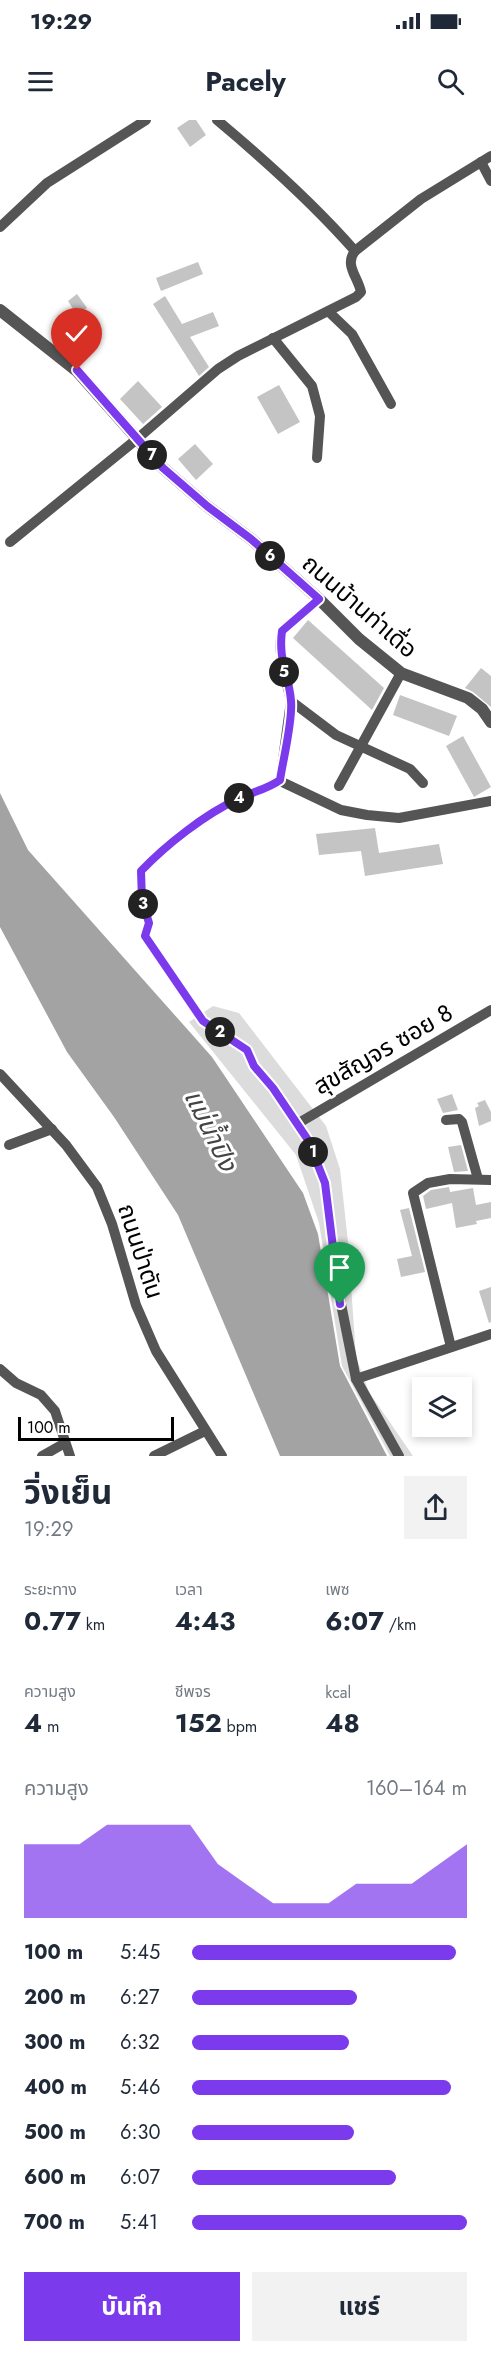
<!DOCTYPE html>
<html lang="th">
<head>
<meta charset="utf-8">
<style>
  body { margin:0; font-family:Jost,"Noto Sans Thai",sans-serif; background:#f2f2f3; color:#1f2937; height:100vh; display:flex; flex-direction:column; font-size:22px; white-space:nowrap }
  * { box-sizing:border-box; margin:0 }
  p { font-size:20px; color:#747a83 }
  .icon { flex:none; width:33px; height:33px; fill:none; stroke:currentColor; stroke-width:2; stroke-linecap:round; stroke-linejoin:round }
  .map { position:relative; height:1336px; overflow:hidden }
  .details { display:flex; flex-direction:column; background:#fff; flex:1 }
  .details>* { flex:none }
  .controls { position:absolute; left:412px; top:1257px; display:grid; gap:12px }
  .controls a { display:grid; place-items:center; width:60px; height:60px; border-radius:0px; background:#fff; box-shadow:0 3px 9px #0003; font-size:30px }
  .scale { position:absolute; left:18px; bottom:15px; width:156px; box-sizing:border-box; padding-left:6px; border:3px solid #000; border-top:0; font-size:16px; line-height:21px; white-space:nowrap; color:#000; -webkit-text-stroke:4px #fff; paint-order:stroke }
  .pin { position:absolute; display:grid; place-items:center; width:51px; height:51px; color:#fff; margin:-62px -26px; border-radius:50% 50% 50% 0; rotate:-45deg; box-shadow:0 0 6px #0007 }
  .pin .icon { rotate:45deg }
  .km { position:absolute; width:30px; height:30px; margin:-15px; border-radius:50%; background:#222; color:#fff; font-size:16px; line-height:30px; text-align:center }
  .round { display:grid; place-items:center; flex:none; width:63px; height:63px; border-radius:0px; background:#f2f2f3 }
  .summary { display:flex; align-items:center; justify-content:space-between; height:102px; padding:0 24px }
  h1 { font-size:33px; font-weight:700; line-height:45px }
  .figures { display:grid; grid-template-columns:repeat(3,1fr); gap:9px; height:102px; padding:6px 24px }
  .figures div { display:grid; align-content:center }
  .figures b { font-size:26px; font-weight:700 }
  .figures small { font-size:16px; font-weight:400 }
  .figures p { font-size:16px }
  .chart { height:168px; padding:12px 24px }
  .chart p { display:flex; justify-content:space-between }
  .chart svg { width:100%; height:108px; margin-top:6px; fill:#7c3aed; opacity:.7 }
  .primary-button { display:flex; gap:12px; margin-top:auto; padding:12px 24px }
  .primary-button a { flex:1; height:69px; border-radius:0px; background:#7c3aed; color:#fff; font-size:24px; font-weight:700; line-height:69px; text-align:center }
  .primary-button a+a { background:#f2f2f3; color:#1f2937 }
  ul { padding:0 24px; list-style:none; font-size:20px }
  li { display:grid; grid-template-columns:96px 72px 1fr; align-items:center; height:45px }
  li i { height:15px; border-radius:8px; background:#7c3aed }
  .status { display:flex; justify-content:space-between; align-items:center; height:42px; padding:0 30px; background:#fff; direction:ltr }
  .status svg { height:16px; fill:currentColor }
  header { display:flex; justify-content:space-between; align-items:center; height:78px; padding:0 24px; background:#fff; font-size:27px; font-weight:700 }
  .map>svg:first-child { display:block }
</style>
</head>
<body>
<div class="status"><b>19:29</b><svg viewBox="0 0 49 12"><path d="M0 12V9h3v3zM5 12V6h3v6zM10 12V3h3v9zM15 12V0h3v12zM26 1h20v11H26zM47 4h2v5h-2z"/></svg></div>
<header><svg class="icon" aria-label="menu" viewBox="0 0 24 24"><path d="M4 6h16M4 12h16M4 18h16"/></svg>Pacely<svg class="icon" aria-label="search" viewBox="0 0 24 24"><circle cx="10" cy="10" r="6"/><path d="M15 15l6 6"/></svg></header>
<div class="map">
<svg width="491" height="1336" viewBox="0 0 491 1336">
  <rect width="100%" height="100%" fill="#fff"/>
  <!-- green -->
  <path fill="#dcdcdc" d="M213,886L239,893L326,1006L340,1049L348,1122L356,1237L369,1272L413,1336H390L342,1246L319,1103L296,1035L189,902Z"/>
  <!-- water -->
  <path fill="#a3a3a3" d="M0,673L28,730L212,937L303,1073L318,1114L340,1246L387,1336H280L178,1095L114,997L67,932L0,807Z"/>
  <!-- building -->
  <g fill="#c4c4c4">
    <path d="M189,0H196L206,15L190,27L177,8Z"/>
    <path d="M198,142L203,154L161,171L156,158Z"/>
    <path d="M77,174L87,188L77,195L68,181Z"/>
    <path d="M165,176L182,204L213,192L219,206L190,217L209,247L199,256L153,184Z"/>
    <path d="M138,261L162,287L143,304L120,279Z"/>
    <path d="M279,265L300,302L278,314L257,277Z"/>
    <path d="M195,324L213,344L196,360L178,339Z"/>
    <path d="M308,500L384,568L372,590L293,518Z"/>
    <path d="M481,548L491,556V587L473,572L465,568Z"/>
    <path d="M400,575L457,596L449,616L393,595Z"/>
    <path d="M463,616L491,667L474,677L446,626Z"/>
    <path d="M375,708L379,733L439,724L443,744L365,756L361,731L319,735L316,714Z"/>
    <path d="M452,974L458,990L443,993L437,979Z"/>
    <path d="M485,980L491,992V1001L479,1006L475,988L479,986L477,983Z"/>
    <path d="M461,1025L468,1051L454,1052L448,1027Z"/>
    <path d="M449,1067L450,1072L473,1068L476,1085L491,1082V1098L476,1101L477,1104L456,1108L452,1083L426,1089L423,1076L431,1070Z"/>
    <path d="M409,1088L425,1152L401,1157L397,1139L412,1136L400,1090Z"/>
    <path d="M491,1167V1202L489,1203L479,1171Z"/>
  </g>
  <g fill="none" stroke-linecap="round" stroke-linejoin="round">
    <!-- minor -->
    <g stroke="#555" stroke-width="10">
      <path d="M217,0C266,41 313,83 355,131"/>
      <path d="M481,42L491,61"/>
      <path d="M0,107L47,63L146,0"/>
      <path d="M329,192L352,214L391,284"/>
      <path d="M273,218L312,266L320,296L317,338"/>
      <path d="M10,422L137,319L218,249L238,236L356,177L361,172C358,157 344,145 355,131L421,79L491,36"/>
      <path d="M319,479L282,511L280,525L282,543L291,581L280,661C267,669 252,672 238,679C205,694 166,725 141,751L142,780L149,803L145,816L203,901L247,930L254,946L273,968L308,1020L325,1063L341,1184L356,1259L399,1336"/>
      <path d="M291,581L336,615L410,649L423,663"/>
      <path d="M280,661L341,690L367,695L399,698L491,681"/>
      <path d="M339,666L401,553"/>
      <path d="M0,954L66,1025L97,1067L112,1104L136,1185L156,1231L222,1336"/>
      <path d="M446,1000L459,999L462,1002L478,1059"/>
      <path d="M297,1004L491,890"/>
      <path d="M9,1025L52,1009"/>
      <path d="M451,1227L413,1073L428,1063L450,1059L491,1060"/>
      <path d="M0,1249L16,1263L41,1275L55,1291L70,1336"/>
      <path d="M356,1259L491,1214"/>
      <path d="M42,1336L65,1323"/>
      <path d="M154,1336L205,1311"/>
    </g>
    <!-- tertiary -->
    <path stroke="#555" stroke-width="12" d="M0,190L77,251L163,348L207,386L251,419L319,479L359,519L401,553L468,578L482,589L491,602"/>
  </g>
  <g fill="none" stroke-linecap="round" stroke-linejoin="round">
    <!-- route casing -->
    <g stroke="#fff" stroke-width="12">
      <path id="route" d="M77,250L163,348L207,386L251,419L319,479L282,511C278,541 289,554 291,581C293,600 283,640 280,660C268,669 252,672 238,679C205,694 166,725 141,751L142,780L149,803L145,816L203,901L247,930L254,946L273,968L308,1020L325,1063L340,1184"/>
    </g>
    <!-- route -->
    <use href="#route" stroke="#7c3aed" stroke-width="8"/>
  </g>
  <g text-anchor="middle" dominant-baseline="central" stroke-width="6" stroke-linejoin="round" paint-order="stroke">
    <!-- street labels -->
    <g font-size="24" fill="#000" stroke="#fff">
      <text transform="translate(360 486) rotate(41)">ถนนบ้านท่าเดื่อ</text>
      <text transform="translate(383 929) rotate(-30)">สุขสัญจร ซอย 8</text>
      <text transform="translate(141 1131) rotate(72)">ถนนป่าตัน</text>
    </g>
    <!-- water labels -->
    <g font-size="26" font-style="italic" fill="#444" stroke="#fff">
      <text transform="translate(211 1010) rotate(64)">แม่น้ำปิง</text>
    </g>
  </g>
</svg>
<div class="controls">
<a><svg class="icon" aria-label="layers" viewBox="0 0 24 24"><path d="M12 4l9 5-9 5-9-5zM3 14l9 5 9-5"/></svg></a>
</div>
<div class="scale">100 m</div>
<div class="pin" style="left:340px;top:1184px;background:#1e9e55"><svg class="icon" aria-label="arrive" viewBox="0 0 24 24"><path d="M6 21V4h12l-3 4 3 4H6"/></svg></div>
<div class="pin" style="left:77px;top:250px;background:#d93025"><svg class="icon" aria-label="check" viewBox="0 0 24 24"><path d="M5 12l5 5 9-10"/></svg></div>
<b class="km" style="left:313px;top:1032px">1</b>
<b class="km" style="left:220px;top:912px">2</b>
<b class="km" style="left:143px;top:784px">3</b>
<b class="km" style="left:239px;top:678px">4</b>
<b class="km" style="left:284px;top:552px">5</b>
<b class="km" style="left:270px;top:436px">6</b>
<b class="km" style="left:152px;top:335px">7</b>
</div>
<section class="details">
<div class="summary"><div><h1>วิ่งเย็น</h1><p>19:29</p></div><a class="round"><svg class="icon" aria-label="share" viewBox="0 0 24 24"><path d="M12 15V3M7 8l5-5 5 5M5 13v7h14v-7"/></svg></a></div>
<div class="figures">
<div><p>ระยะทาง</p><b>0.77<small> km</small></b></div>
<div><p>เวลา</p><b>4:43</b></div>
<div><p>เพซ</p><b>6:07<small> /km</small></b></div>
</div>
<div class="figures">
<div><p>ความสูง</p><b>4<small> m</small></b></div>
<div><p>ชีพจร</p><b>152<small> bpm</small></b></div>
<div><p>kcal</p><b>48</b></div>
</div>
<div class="chart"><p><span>ความสูง</span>160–164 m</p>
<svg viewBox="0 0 160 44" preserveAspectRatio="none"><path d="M0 44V14L10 14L20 14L30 6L40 6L50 6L60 6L70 22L80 30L90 38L100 38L110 38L120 30L130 30L140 30L150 22L160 14V44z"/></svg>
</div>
<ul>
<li><b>100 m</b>5:45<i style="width:96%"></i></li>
<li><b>200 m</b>6:27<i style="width:60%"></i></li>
<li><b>300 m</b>6:32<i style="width:57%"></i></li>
<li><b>400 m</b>5:46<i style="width:94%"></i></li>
<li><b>500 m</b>6:30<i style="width:59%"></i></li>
<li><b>600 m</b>6:07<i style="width:74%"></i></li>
<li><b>700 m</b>5:41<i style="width:100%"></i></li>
</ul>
<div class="primary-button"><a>บันทึก</a><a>แชร์</a></div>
</section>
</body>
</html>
